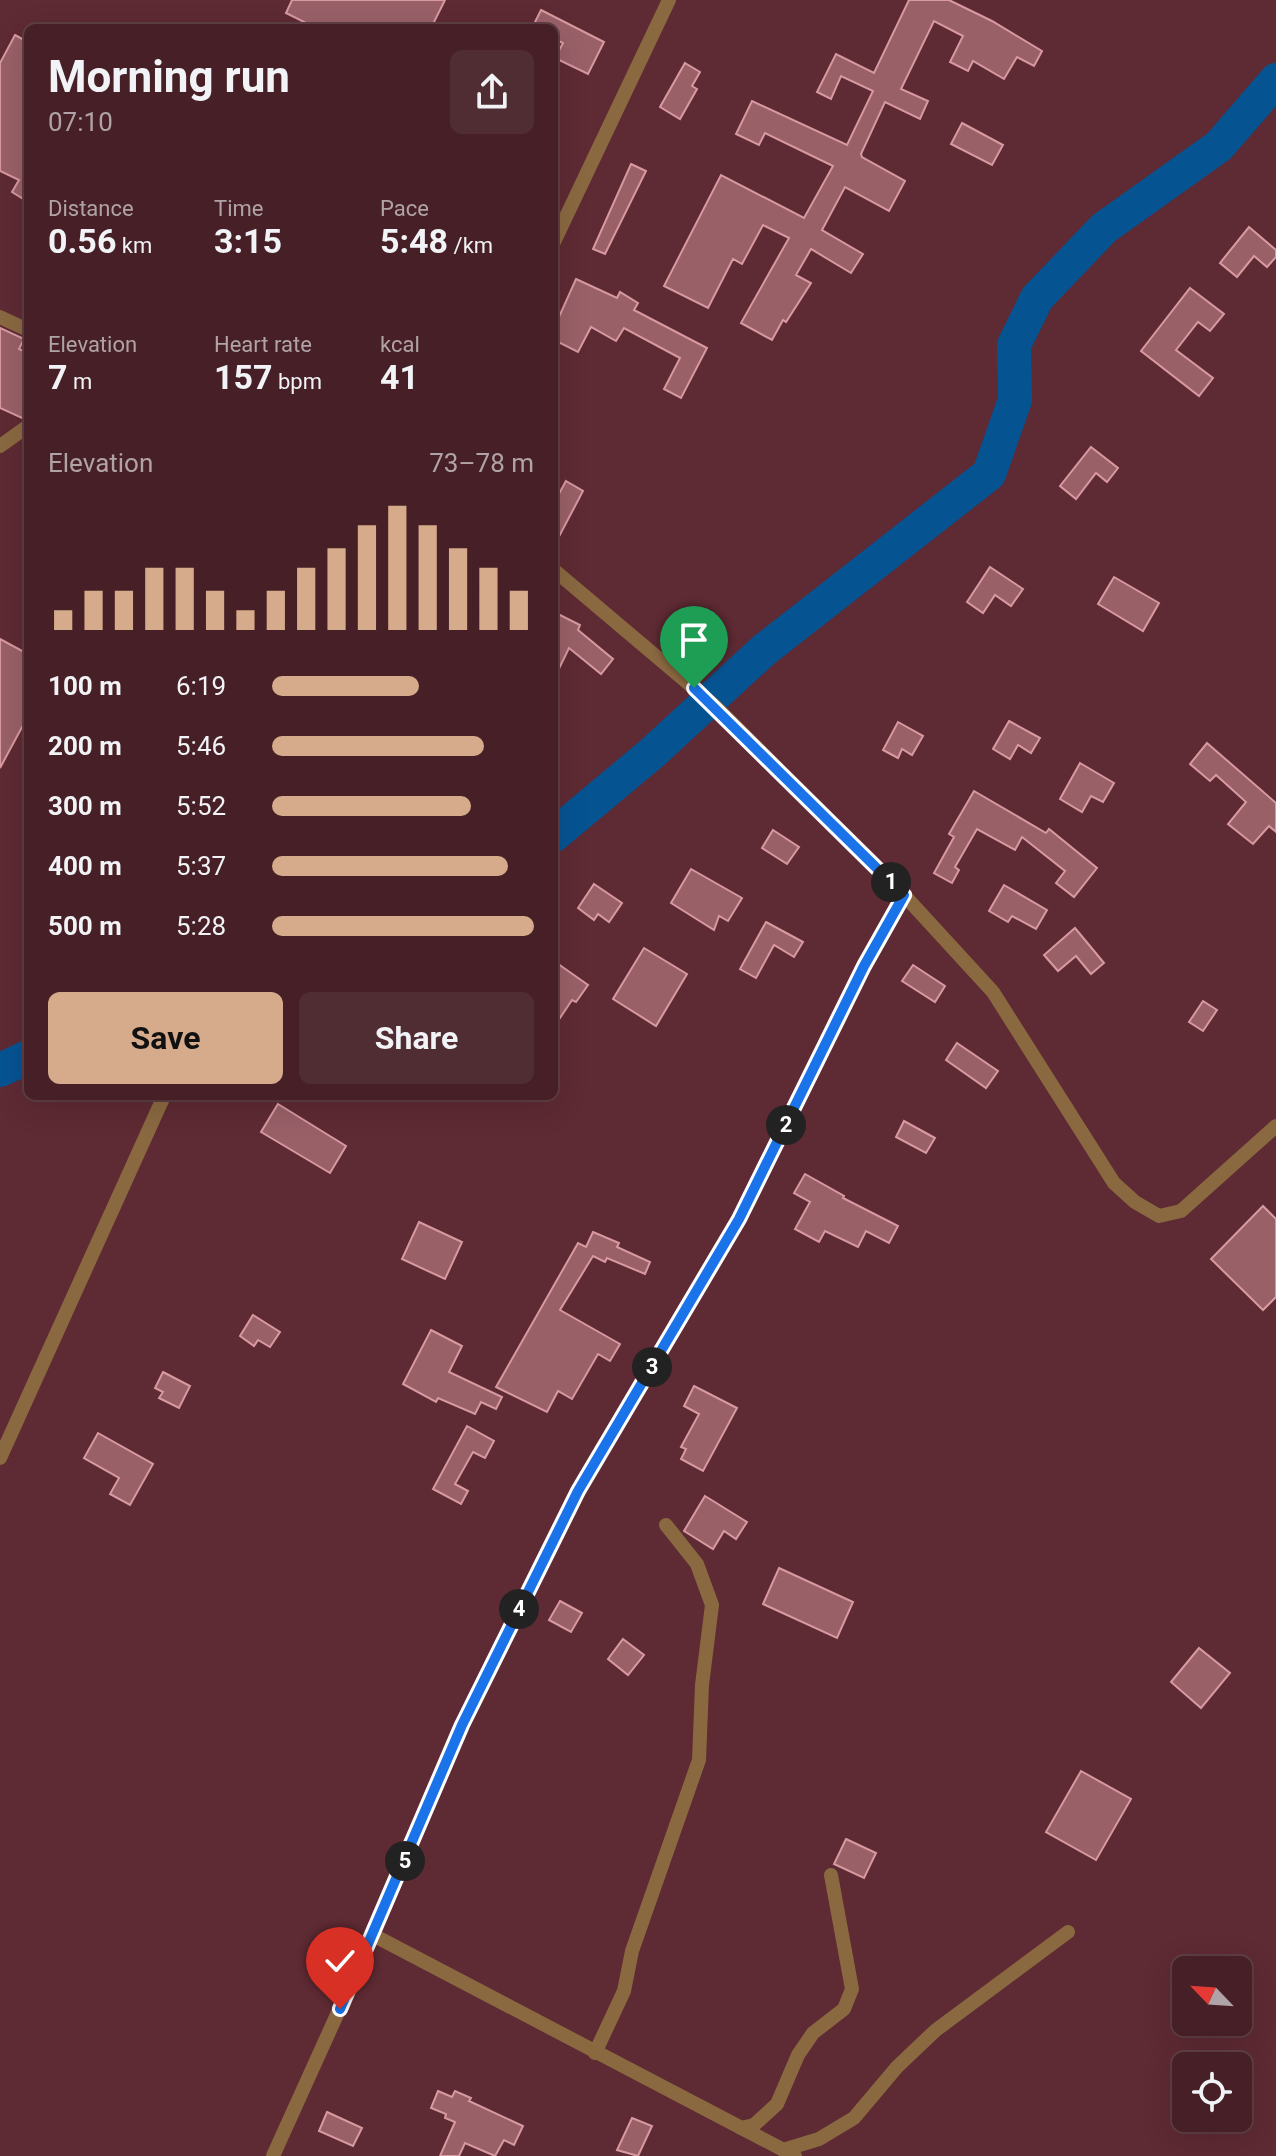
<!DOCTYPE html>
<html lang="en">
<head>
<meta charset="utf-8">
<style>
  body { margin:0; font-family:Roboto,sans-serif; background:#502d32; color:#f1f3f6; height:100vh; display:flex; flex-direction:column; font-size:30px; white-space:nowrap }
  * { box-sizing:border-box; margin:0 }
  p { font-size:26px; color:#b0a3a7 }
  .icon { flex:none; width:44px; height:44px; fill:none; stroke:currentColor; stroke-width:2; stroke-linecap:round; stroke-linejoin:round }
  .map { position:relative; flex:1; overflow:hidden }
  .sheet { position:absolute; left:24px; top:24px; width:534px; height:1076px; display:flex; flex-direction:column; background:#462026; border-radius:12px; box-shadow:0 8px 32px #0002,0 0 0 2px #5e3e43 }
  .sheet>* { flex:none }
  .needle { width:52px; rotate:295deg }
  .controls { position:absolute; left:1172px; top:1956px; display:grid; gap:16px }
  .controls a { display:grid; place-items:center; width:80px; height:80px; border-radius:12px; background:#462026; box-shadow:0 8px 32px #0002,0 0 0 2px #5e3e43; font-size:40px }
  .pin { position:absolute; display:grid; place-items:center; width:68px; height:68px; color:#fff; margin:-82px -34px; border-radius:50% 50% 50% 0; rotate:-45deg; box-shadow:0 0 8px #0007 }
  .pin .icon { rotate:45deg }
  .km { position:absolute; width:40px; height:40px; margin:-20px; border-radius:50%; background:#222; color:#fff; font-size:22px; line-height:40px; text-align:center }
  .round { display:grid; place-items:center; flex:none; width:84px; height:84px; border-radius:12px; background:#502d32 }
  .summary { display:flex; align-items:center; justify-content:space-between; height:136px; padding:0 24px }
  h1 { font-size:44px; font-weight:700; line-height:60px }
  .stats { display:grid; grid-template-columns:repeat(3,1fr); gap:12px; height:136px; padding:8px 24px }
  .stats div { display:grid; align-content:center }
  .stats b { font-size:34px; font-weight:700 }
  .stats small { font-size:22px; font-weight:400 }
  .stats p { font-size:22px }
  .chart { height:224px; padding:16px 24px }
  .chart p { display:flex; justify-content:space-between }
  .chart svg { width:100%; height:144px; margin-top:8px; stroke:#d6ab8b; stroke-width:6 }
  .primary-button { display:flex; gap:16px; margin-top:auto; padding:16px 24px }
  .primary-button a { flex:1; height:92px; border-radius:12px; background:#d6ab8b; color:#111; font-size:32px; font-weight:700; line-height:92px; text-align:center }
  .primary-button a+a { background:#502d32; color:#f1f3f6 }
  ul { padding:0 24px; list-style:none; font-size:26px }
  li { display:grid; grid-template-columns:128px 96px 1fr; align-items:center; height:60px }
  li i { height:20px; border-radius:10px; background:#d6ab8b }
  .map>svg:first-child { display:block }
</style>
</head>
<body>
<div class="map">
<svg width="1276" height="2156" viewBox="0 0 1276 2156">
  <rect width="100%" height="100%" fill="#5e2a33"/>
  <g fill="none" stroke-linecap="round" stroke-linejoin="round">
    <!-- river -->
    <g stroke="#065392" stroke-width="34">
      <path d="M554,835L651,754L764,650L989,474L1015,400L1014,345L1037,298L1104,228L1219,146L1276,80"/>
      <path d="M0,1070L28,1057"/>
    </g>
  </g>
  <!-- building -->
  <g fill="#996068" stroke="#d899a1" stroke-width="2">
    <path d="M292,0H445L431,28H316L286,13Z"/>
    <path d="M909,0H949L992,21L1042,51L1034,66L1017,57L1004,79L973,61L968,71L950,62L963,36L934,21L901,89L928,101L920,119L885,102L861,154L862,157L905,181L889,211L845,187L822,230L863,254L851,273L811,249L796,275L811,283L786,322L783,320L772,340L741,323L789,238L763,225L742,264L733,259L708,308L664,286L721,175L804,218L833,166L765,133L759,145L736,134L752,101L847,145L873,91L841,76L831,99L817,92L836,54L874,73Z"/>
    <path d="M541,10L604,42L588,74L555,58L563,43L554,39V28H532Z"/>
    <path d="M15,35L28,42V202L12,192L19,180L0,171V63Z"/>
    <path d="M685,63L700,72L692,86L697,89L680,119L660,107Z"/>
    <path d="M962,123L1003,145L992,165L951,144Z"/>
    <path d="M631,164L646,171L605,254L593,249Z"/>
    <path d="M1249,227L1276,250V257L1267,267L1254,256L1237,277L1220,263Z"/>
    <path d="M576,279L617,298L620,292L638,303L634,310L707,348L681,398L664,389L680,358L624,328L616,341L591,327L578,352L554,340V328Z"/>
    <path d="M1190,288L1224,314L1210,331L1198,322L1176,350L1213,378L1199,396L1141,351Z"/>
    <path d="M0,328L24,339L19,349L28,353V416L22,418L0,408Z"/>
    <path d="M1091,447L1118,468L1107,482L1096,473L1076,499L1060,486Z"/>
    <path d="M566,481L583,491L554,546V503Z"/>
    <path d="M990,567L1023,589L1011,606L995,595L983,613L967,602Z"/>
    <path d="M1114,577L1159,603L1143,631L1098,604Z"/>
    <path d="M554,612L580,625L578,630L613,659L601,674L569,648L554,679Z"/>
    <path d="M0,639L28,654V716L0,768Z"/>
    <path d="M1009,721L1040,738L1031,753L1018,745L1010,759L993,749Z"/>
    <path d="M898,722L923,736L912,755L902,749L898,758L883,750Z"/>
    <path d="M1207,743L1276,803V832L1269,826L1253,844L1228,824L1246,802L1216,775L1210,781L1190,764Z"/>
    <path d="M1080,763L1114,783L1103,802L1091,796L1082,812L1060,799Z"/>
    <path d="M974,791L1046,833L1049,829L1097,868L1074,897L1056,883L1065,871L1022,837L1015,850L977,829L955,867L959,870L952,883L934,873L954,837L949,834Z"/>
    <path d="M773,830L799,847L787,864L762,848Z"/>
    <path d="M691,869L742,898L728,921L719,916L714,930L671,903Z"/>
    <path d="M594,884L622,903L609,922L598,914L594,920L578,908Z"/>
    <path d="M1004,885L1047,910L1036,929L1012,916L1008,922L989,911Z"/>
    <path d="M766,922L803,942L794,957L774,945L756,978L740,969Z"/>
    <path d="M1075,928L1104,963L1091,974L1076,956L1058,971L1044,955Z"/>
    <path d="M644,948L687,974L656,1026L613,999Z"/>
    <path d="M554,961L588,985L576,1002L572,1000L554,1027Z"/>
    <path d="M913,965L945,986L935,1002L902,981Z"/>
    <path d="M1203,1001L1217,1010L1203,1031L1189,1022Z"/>
    <path d="M957,1043L998,1071L986,1088L946,1060Z"/>
    <path d="M278,1104L346,1146L330,1173L261,1132Z"/>
    <path d="M904,1121L935,1138L926,1153L896,1137Z"/>
    <path d="M805,1174L844,1196L843,1198L898,1226L889,1243L866,1231L858,1247L825,1231L819,1242L795,1229L810,1202L794,1193Z"/>
    <path d="M1263,1206L1276,1219V1297L1263,1310L1211,1259Z"/>
    <path d="M419,1222L462,1242L445,1279L402,1259Z"/>
    <path d="M593,1232L619,1243L617,1247L650,1262L645,1274L607,1258L605,1262L593,1256L560,1310L620,1344L610,1361L598,1354L572,1399L558,1391L547,1412L496,1387L578,1243L586,1247Z"/>
    <path d="M253,1315L280,1332L270,1347L258,1340L254,1346L240,1336Z"/>
    <path d="M431,1330L462,1346L449,1372L502,1397L496,1409L481,1402L475,1414L438,1398L436,1402L403,1384Z"/>
    <path d="M163,1372L190,1386L179,1408L159,1398L163,1392L155,1388Z"/>
    <path d="M694,1386L737,1408L703,1471L681,1459L686,1449L681,1447L699,1414L684,1406Z"/>
    <path d="M467,1426L494,1441L485,1458L473,1452L455,1484L468,1491L461,1504L433,1489Z"/>
    <path d="M98,1433L153,1464L130,1505L110,1494L119,1478L84,1458Z"/>
    <path d="M705,1496L747,1522L736,1539L724,1531L713,1549L684,1531Z"/>
    <path d="M779,1568L853,1602L837,1638L763,1604Z"/>
    <path d="M560,1601L582,1613L571,1632L549,1620Z"/>
    <path d="M623,1639L644,1655L628,1675L608,1659Z"/>
    <path d="M1199,1648L1230,1673L1201,1708L1171,1682Z"/>
    <path d="M1081,1771L1131,1799L1096,1860L1046,1832Z"/>
    <path d="M846,1839L876,1853L864,1878L834,1864Z"/>
    <path d="M438,2091L452,2097L455,2091L471,2098L469,2101L523,2126L514,2145L504,2140L495,2156L465,2143L459,2156H440L455,2122L445,2118L446,2114L431,2108Z"/>
    <path d="M327,2112L362,2128L353,2146L319,2131Z"/>
    <path d="M632,2118L652,2126L638,2156L617,2150Z"/>
  </g>
  <g fill="none" stroke-linecap="round" stroke-linejoin="round">
    <!-- minor -->
    <g stroke="#8a6941" stroke-width="14">
      <path d="M554,242L669,0"/>
      <path d="M0,317L28,330"/>
      <path d="M0,446L28,426"/>
      <path d="M554,570L715,706L904,895L993,992L1114,1183L1135,1202L1159,1216L1181,1211L1276,1126"/>
      <path d="M0,1458L164,1096"/>
      <path d="M373,1935L795,2156"/>
      <path d="M595,2053L624,1991L632,1951L699,1760L702,1685L712,1605L697,1564L666,1525"/>
      <path d="M741,2128L754,2125L777,2104L798,2055L813,2033L844,2009L852,1989L831,1875"/>
      <path d="M783,2150L819,2139L854,2118L897,2067L936,2030L1068,1932"/>
      <path d="M273,2156L373,1935L462,1725L578,1491L739,1219L864,966L904,895"/>
    </g>
  </g>
  <g fill="none" stroke-linecap="round" stroke-linejoin="round">
    <!-- route casing -->
    <g stroke="#fff" stroke-width="16">
      <path id="route" d="M340,2009L462,1725L578,1491L739,1219L864,966L904,895L694,688"/>
    </g>
    <!-- route -->
    <use href="#route" stroke="#1a73e8" stroke-width="10"/>
  </g>
</svg>
<div class="controls">
<a><svg class="needle" viewBox="-14 -14 28 28"><path d="M0-13l5 13h-10z" fill="#e53935"/><path d="M0 13l5-13h-10z" fill="#b0a3a7"/></svg></a>
<a><svg class="icon" aria-label="locate" viewBox="0 0 24 24"><circle cx="12" cy="12" r="6"/><path d="M12 2v4M12 18v4M2 12h4M18 12h4"/></svg></a>
</div>
<div class="pin" style="left:694px;top:688px;background:#1e9e55"><svg class="icon" aria-label="arrive" viewBox="0 0 24 24"><path d="M6 21V4h12l-3 4 3 4H6"/></svg></div>
<div class="pin" style="left:340px;top:2009px;background:#d93025"><svg class="icon" aria-label="check" viewBox="0 0 24 24"><path d="M5 12l5 5 9-10"/></svg></div>
<b class="km" style="left:891px;top:882px">1</b>
<b class="km" style="left:786px;top:1125px">2</b>
<b class="km" style="left:652px;top:1367px">3</b>
<b class="km" style="left:519px;top:1609px">4</b>
<b class="km" style="left:405px;top:1861px">5</b>
<section class="sheet">
<div class="summary"><div><h1>Morning run</h1><p>07:10</p></div><a class="round"><svg class="icon" aria-label="share" viewBox="0 0 24 24"><path d="M12 15V3M7 8l5-5 5 5M5 13v7h14v-7"/></svg></a></div>
<div class="stats">
<div><p>Distance</p><b>0.56<small> km</small></b></div>
<div><p>Time</p><b>3:15</b></div>
<div><p>Pace</p><b>5:48<small> /km</small></b></div>
</div>
<div class="stats">
<div><p>Elevation</p><b>7<small> m</small></b></div>
<div><p>Heart rate</p><b>157<small> bpm</small></b></div>
<div><p>kcal</p><b>41</b></div>
</div>
<div class="chart"><p><span>Elevation</span>73–78 m</p>
<svg viewBox="0 0 160 44" preserveAspectRatio="none"><path d="M5 44V38M15 44V32M25 44V32M35 44V25M45 44V25M55 44V32M65 44V38M75 44V32M85 44V25M95 44V19M105 44V12M115 44V6M125 44V12M135 44V19M145 44V25M155 44V32"/></svg>
</div>
<ul>
<li><b>100 m</b>6:19<i style="width:56%"></i></li>
<li><b>200 m</b>5:46<i style="width:81%"></i></li>
<li><b>300 m</b>5:52<i style="width:76%"></i></li>
<li><b>400 m</b>5:37<i style="width:90%"></i></li>
<li><b>500 m</b>5:28<i style="width:100%"></i></li>
</ul>
<div class="primary-button"><a>Save</a><a>Share</a></div>
</section>
</div>
</body>
</html>
